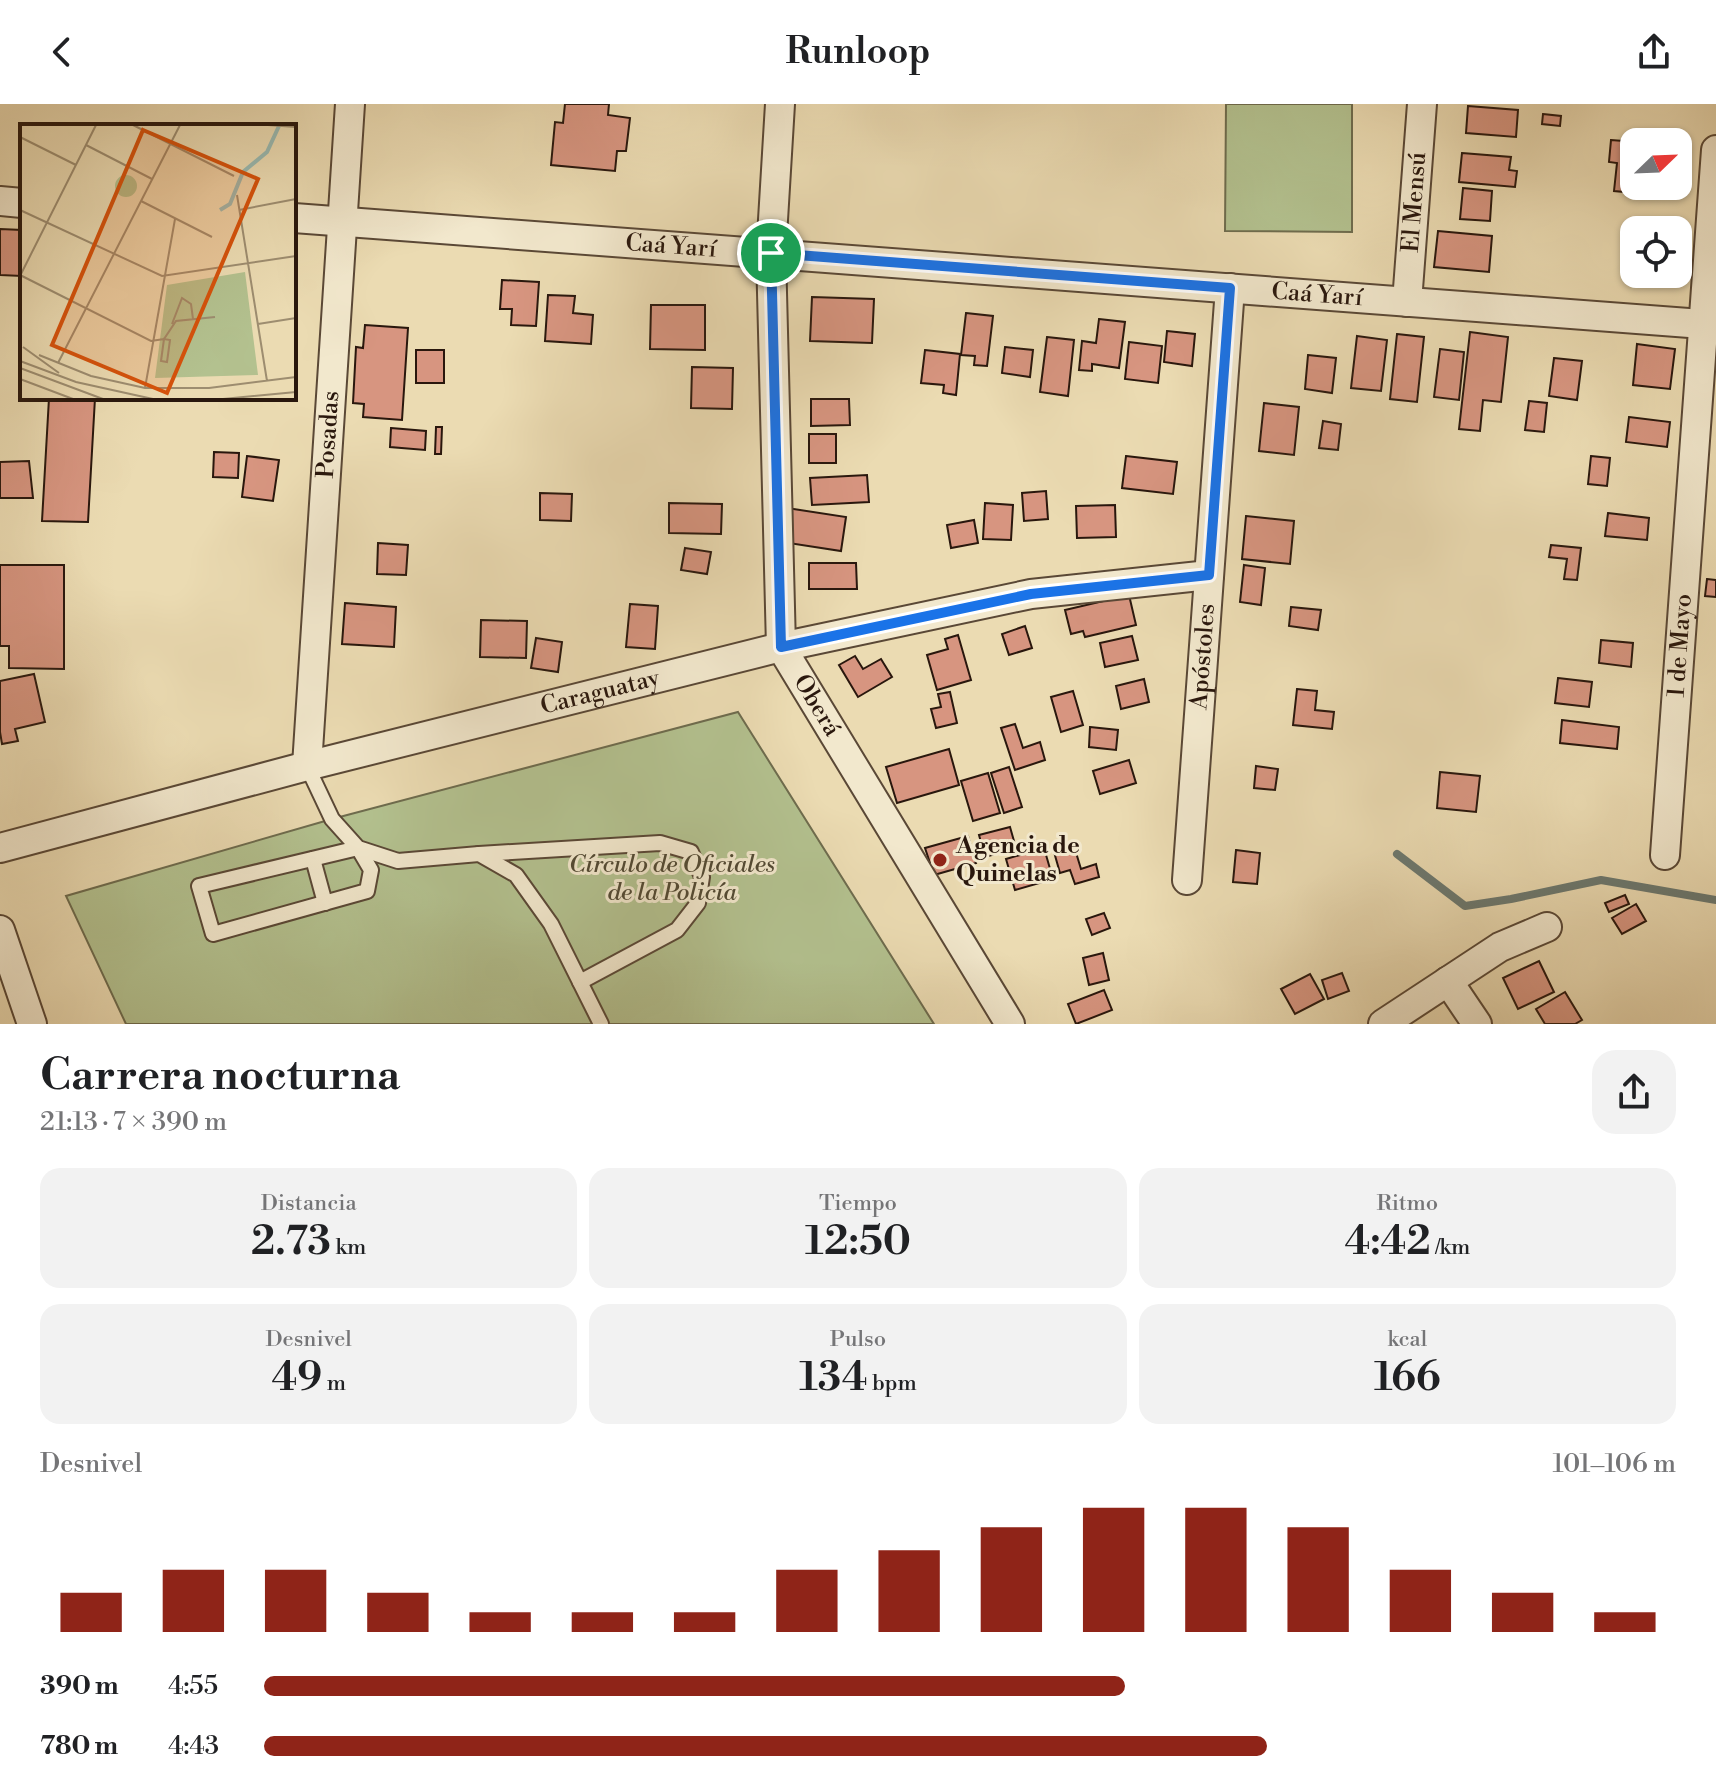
<!DOCTYPE html>
<html lang="es">
<head>
<meta charset="utf-8">
<style>
  body { margin:0; font-family:"Libre Bodoni",serif; background:#f2f2f2; color:#202124; height:100vh; display:flex; flex-direction:column; font-size:30px; white-space:nowrap }
  * { box-sizing:border-box; margin:0 }
  p { font-size:26px; color:#757577 }
  .icon { flex:none; width:44px; height:44px; fill:none; stroke:currentColor; stroke-width:2; stroke-linecap:round; stroke-linejoin:round }
  .map { position:relative; height:920px; overflow:hidden }
  .sheet { display:flex; flex-direction:column; background:#fff; flex:1 }
  .sheet>* { flex:none }
  .needle { width:52px; rotate:67deg }
  .fabs { position:absolute; left:1620px; top:24px; display:grid; gap:16px }
  .fabs a { display:grid; place-items:center; width:72px; height:72px; border-radius:16px; background:#fff; box-shadow:0 2px 6px #0004; font-size:40px }
  .pin { position:absolute; display:grid; place-items:center; width:68px; height:68px; color:#fff; margin:-34px; border:4px solid #fff; border-radius:50%; box-shadow:0 2px 8px #0007 }
  .round { display:grid; place-items:center; flex:none; width:84px; height:84px; border-radius:24px; background:#f2f2f2 }
  .headline { display:flex; align-items:center; justify-content:space-between; height:136px; padding:0 40px }
  h1 { font-size:44px; font-weight:600; line-height:60px }
  .metrics { display:grid; grid-template-columns:repeat(3,1fr); gap:12px; height:136px; padding:8px 40px }
  .metrics div { display:grid; align-content:center; border-radius:20px; background:#f2f2f2; text-align:center }
  .metrics b { font-size:40px; font-weight:600 }
  .metrics small { font-size:22px; font-weight:400 }
  .metrics p { font-size:22px }
  .chart { height:224px; padding:16px 40px }
  .chart p { display:flex; justify-content:space-between }
  .chart svg { width:100%; height:144px; margin-top:8px; stroke:#8f2418; stroke-width:6 }
  ul { padding:0 40px; list-style:none; font-size:26px }
  li { display:grid; grid-template-columns:128px 96px 1fr; align-items:center; height:60px }
  li i { height:20px; border-radius:10px; background:#8f2418 }
  header { display:flex; justify-content:space-between; align-items:center; height:104px; padding:0 40px; background:#fff; font-size:36px; font-weight:600 }
  .map>svg:first-child { display:block }
</style>
</head>
<body>
<header><svg class="icon" aria-label="back" viewBox="0 0 24 24"><path d="M15 5l-7 7 7 7"/></svg>Runloop<svg class="icon" aria-label="share" viewBox="0 0 24 24"><path d="M12 15V3M7 8l5-5 5 5M5 13v7h14v-7"/></svg></header>
<div class="map">
<svg width="1716" height="920" viewBox="0 0 1716 920">
  <rect width="100%" height="100%" fill="#ebdbb2"/>
  <filter id="stains"><feTurbulence type="fractalNoise" baseFrequency=".0025" numOctaves="4"/><feColorMatrix values="0 0 0 0 .2 0 0 0 0 .09 0 0 0 0 .02 0 0 0 .5 -.17"/></filter>
  <radialGradient id="worn" r=".72"><stop offset=".6" stop-color="#630" stop-opacity="0"/><stop offset="1" stop-color="#630" stop-opacity=".3"/></radialGradient>
  <!-- green -->
  <g fill="#b3c18f" stroke="#6e6c4e" stroke-width="2">
    <path d="M1226,0H1352V128L1225,127Z"/>
    <path d="M738,608L934,920H126L66,792L332,715Z"/>
  </g>
  <g fill="none" stroke-linecap="round" stroke-linejoin="round">
    <!-- stream -->
    <path stroke="#6c7970" stroke-width="8" d="M1397,750L1465,802L1511,795L1601,776L1716,796"/>
  </g>
  <!-- building -->
  <g fill="#d79580" stroke="#29170d" stroke-width="2">
    <path d="M565,0H609L608,11L630,14L626,47H617L615,67L551,61L555,18L563,19Z"/>
    <path d="M1468,2L1518,6L1516,33L1466,29Z"/>
    <path d="M1543,10L1561,12L1560,22L1542,20Z"/>
    <path d="M1611,36L1636,38H1634V82H1669L1668,92L1614,87L1617,59L1609,58Z"/>
    <path d="M1462,49L1511,53L1509,66L1517,67L1515,83L1459,78Z"/>
    <path d="M1463,84L1492,87L1490,117L1460,115Z"/>
    <path d="M0,125L22,126V172L0,171Z"/>
    <path d="M1438,127L1492,132L1489,168L1434,163Z"/>
    <path d="M1630,139H1634V170H1669L1668,180L1627,176Z"/>
    <path d="M502,176L539,178L536,222L511,221L512,205H500Z"/>
    <path d="M548,191L575,192L573,209L593,211L591,240L545,237Z"/>
    <path d="M812,193L874,195L872,239L810,237Z"/>
    <path d="M651,201H705V246L650,245Z"/>
    <path d="M966,209L993,212L987,262L974,261L975,252L961,251Z"/>
    <path d="M1099,215L1125,218L1119,264L1092,260V267L1079,266L1082,237L1096,239Z"/>
    <path d="M365,221L408,224L402,316L363,313L364,300L353,299L356,243L363,244Z"/>
    <path d="M1167,227L1195,230L1192,262L1164,258Z"/>
    <path d="M1470,228L1508,233L1501,298L1483,296L1480,327L1459,325Z"/>
    <path d="M1397,230L1424,233L1417,298L1390,295Z"/>
    <path d="M1357,232L1387,236L1381,287L1351,284Z"/>
    <path d="M1047,233L1074,236L1068,292L1040,288Z"/>
    <path d="M1129,238L1162,242L1158,279L1125,275Z"/>
    <path d="M1637,240L1675,245L1670,285L1633,281Z"/>
    <path d="M1005,243L1033,246L1030,273L1002,269Z"/>
    <path d="M1440,245L1464,248L1459,296L1434,293Z"/>
    <rect x="416" y="246" width="28" height="33"/>
    <path d="M925,246L960,250L956,291L943,289L944,281L921,279Z"/>
    <path d="M1308,251L1336,254L1332,289L1305,285Z"/>
    <path d="M1554,254L1582,257L1577,296L1549,292Z"/>
    <path d="M692,263L733,264L732,305L691,304Z"/>
    <path d="M49,294H95L88,418L42,417Z"/>
    <path d="M811,295H849L850,321L811,322Z"/>
    <path d="M1529,297L1547,299L1544,328L1525,326Z"/>
    <path d="M1264,299L1299,303L1294,351L1259,347Z"/>
    <path d="M1629,313L1670,318L1667,343L1626,338Z"/>
    <path d="M1323,317L1341,320L1338,346L1319,344Z"/>
    <path d="M436,323H442L441,350H435Z"/>
    <path d="M391,324L426,327L425,346L390,343Z"/>
    <rect x="809" y="330" width="27" height="29"/>
    <path d="M214,348L239,349L238,374L213,373Z"/>
    <path d="M247,352L279,356L273,397L242,393Z"/>
    <path d="M1126,352L1177,358L1173,390L1122,384Z"/>
    <path d="M1591,352L1610,354L1607,382L1588,380Z"/>
    <path d="M29,357L33,394H0V358Z"/>
    <path d="M867,371L869,398L812,401L810,374Z"/>
    <path d="M1046,387L1048,415L1024,417L1022,389Z"/>
    <path d="M540,389L572,390L571,417L540,416Z"/>
    <path d="M669,399L722,400L721,430L669,429Z"/>
    <path d="M985,399L1013,401L1011,436L983,435Z"/>
    <path d="M1115,401L1116,433L1077,434L1076,402Z"/>
    <path d="M787,404L846,413L841,447L782,438Z"/>
    <path d="M1608,409L1649,414L1647,436L1605,432Z"/>
    <path d="M1246,412L1294,417L1290,460L1242,455Z"/>
    <path d="M974,416L978,439L951,444L947,421Z"/>
    <path d="M378,439L408,441L406,471L377,470Z"/>
    <path d="M1551,441L1581,444L1577,476L1564,475L1567,455L1549,453Z"/>
    <path d="M685,444L711,448L707,470L681,466Z"/>
    <path d="M809,459H856L857,485H809Z"/>
    <path d="M0,461H64V565L9,564V542H0Z"/>
    <path d="M1244,461L1265,464L1261,501L1240,498Z"/>
    <path d="M1707,475L1716,476V493L1705,492Z"/>
    <path d="M1129,491L1136,521L1085,533L1083,527L1071,530L1065,506Z"/>
    <path d="M345,499L396,503L394,543L342,540Z"/>
    <path d="M630,500L658,502L655,545L626,543Z"/>
    <path d="M1291,503L1321,506L1318,526L1289,522Z"/>
    <path d="M481,516L527,517L526,554L480,553Z"/>
    <path d="M1025,522L1032,544L1009,551L1002,530Z"/>
    <path d="M958,531L971,576L937,586L927,551L948,545L945,535Z"/>
    <path d="M1132,532L1138,556L1105,563L1100,539Z"/>
    <path d="M536,534L562,538L558,568L531,564Z"/>
    <path d="M1601,536L1633,539L1631,563L1599,559Z"/>
    <path d="M855,552L863,565L881,555L892,573L858,593L839,561Z"/>
    <path d="M34,570L45,618L15,625L18,637L2,640L0,628V577Z"/>
    <path d="M1558,574L1592,578L1589,603L1555,599Z"/>
    <path d="M1144,575L1149,598L1121,605L1116,582Z"/>
    <path d="M1297,585L1317,587L1315,606L1334,608L1332,625L1293,621Z"/>
    <path d="M1073,587L1083,621L1061,628L1051,593Z"/>
    <path d="M950,588L957,619L936,624L931,605L941,603L938,590Z"/>
    <path d="M1562,616L1619,623L1617,645L1560,639Z"/>
    <path d="M1015,620L1023,644L1040,638L1045,656L1015,666L1001,624Z"/>
    <path d="M1090,623L1118,626L1116,646L1089,643Z"/>
    <path d="M949,645L959,681L897,699L886,663Z"/>
    <path d="M1129,656L1136,679L1100,690L1093,667Z"/>
    <path d="M1256,662L1278,665L1275,686L1254,684Z"/>
    <path d="M1009,663L1022,703L1004,709L991,669Z"/>
    <path d="M1440,668L1480,672L1476,708L1437,704Z"/>
    <path d="M988,669L1000,709L973,717L961,677Z"/>
    <path d="M1010,723L1016,744L985,753L979,731Z"/>
    <path d="M968,732L976,759L934,771L925,744Z"/>
    <path d="M1074,742L1081,765L1096,760L1099,773L1075,780L1070,766L1060,769L1054,748Z"/>
    <path d="M1044,744L1053,775L1015,786L1006,755Z"/>
    <path d="M1236,746L1260,749L1257,780L1233,778Z"/>
    <path d="M1625,791L1629,800L1609,808L1605,799Z"/>
    <path d="M1636,800L1646,817L1622,830L1612,814Z"/>
    <path d="M1104,809L1110,824L1092,831L1086,815Z"/>
    <path d="M1103,849L1109,876L1089,881L1083,854Z"/>
    <path d="M1539,857L1554,888L1518,905L1503,874Z"/>
    <path d="M1342,869L1349,887L1328,895L1322,876Z"/>
    <path d="M1310,870L1324,895L1295,910L1281,885Z"/>
    <path d="M1104,886L1112,906L1076,920L1068,900Z"/>
    <path d="M1565,888L1582,916L1575,920H1545L1536,905Z"/>
  </g>
  <g fill="none" stroke-linecap="round" stroke-linejoin="round">
    <!-- lane casing -->
    <g stroke="#5a4836" stroke-width="18">
      <g id="lane">
        <path d="M307,662L332,715L358,744L398,757L479,750L516,771L551,820L601,920"/>
        <path d="M358,744L371,766L367,787L213,830L199,782Z"/>
        <path d="M479,750L660,739L691,748L702,773L698,799L677,826L580,878"/>
        <path d="M313,755L325,799"/>
      </g>
    </g>
    <!-- street casing -->
    <g stroke="#5a4836" stroke-width="32">
      <g id="street">
        <path id="s1" d="M780,0L771,149L781,543L1010,920"/>
        <path d="M0,97L22,99"/>
        <path id="s2" d="M294,114L1716,221"/>
        <path id="s3" d="M1407,198L1422,0"/>
        <path id="s4" d="M307,662L350,0"/>
        <path id="s5" d="M0,744L307,662L781,543L1031,490L1209,471"/>
        <path id="s6" d="M1665,751L1716,46"/>
        <path id="s7" d="M1187,776L1230,184"/>
        <path d="M0,826L32,920"/>
        <path d="M1448,877L1477,920"/>
        <path d="M1383,920L1500,843L1547,823"/>
      </g>
    </g>
    <!-- lane -->
    <use href="#lane" stroke="#f2e8cd" stroke-width="14"/>
    <!-- street -->
    <use href="#street" stroke="#f2e8cd" stroke-width="28"/>
  </g>
  <g fill="none" stroke-linecap="round" stroke-linejoin="round">
    <!-- route casing -->
    <g stroke="#fff" stroke-width="16">
      <path id="route" d="M771,149L1230,184L1209,471L1031,490L781,543Z"/>
    </g>
    <!-- route -->
    <use href="#route" stroke="#1a73e8" stroke-width="10"/>
  </g>
  <!-- markers -->
  <circle fill="#8f2418" stroke="#f2e8cd" stroke-width="3" cx="940" cy="756" r="8"/>
  <g text-anchor="middle" dominant-baseline="central" stroke-width="6" stroke-linejoin="round" paint-order="stroke">
    <!-- street labels -->
    <g font-size="24" fill="#29170d" stroke="#f2e8cd">
      <text stroke="none"><textPath href="#s3" startOffset="100">El Mensú</textPath></text>
      <text stroke="none"><textPath href="#s2" startOffset="378">Caá Yarí</textPath></text>
      <text stroke="none"><textPath href="#s2" startOffset="1026">Caá Yarí</textPath></text>
      <text stroke="none"><textPath href="#s4" startOffset="332">Posadas</textPath></text>
      <text stroke="none"><textPath href="#s6" startOffset="210">1 de Mayo</textPath></text>
      <text stroke="none"><textPath href="#s7" startOffset="224">Apóstoles</textPath></text>
      <text stroke="none"><textPath href="#s5" startOffset="620">Caraguatay</textPath></text>
      <text stroke="none"><textPath href="#s1" startOffset="612">Oberá</textPath></text>
    </g>
    <!-- poi labels -->
    <g font-size="24" font-weight="bold" fill="#29170d" stroke="#f2e8cd" text-anchor="start">
      <text x="956" y="742">Agencia de<tspan x="956" dy="28">Quinelas</tspan></text>
    </g>
    <!-- park labels -->
    <g font-size="24" font-style="italic" fill="#524a34" stroke="#f2e8cd">
      <text x="672" y="761">Círculo de Oficiales<tspan x="672" dy="28">de la Policía</tspan></text>
    </g>
  </g>
  <!-- overview -->
  <g transform="translate(20 20)">
    <rect width="276" height="276" fill="#ebdbb2"/>
    <path d="M95 62a11 11 0 1 1 22 0a11 11 0 1 1-22 0ZM225,148L238,251L135,254L147,161Z" fill="#b3c18f"/>
    <path fill="none" stroke="#99bab2" stroke-width="4" d="M200,86L210,80L223,48L247,28L259,2"/>
    <path fill="none" stroke="#9d8d70" stroke-width="2" d="M113,1L214,52M248,1L276,3M0,13L56,41M66,21L132,55M217,71L247,257M121,77L192,113M0,86L142,152L276,132M219,86L276,75M0,151L131,217L144,215L156,197L195,193M0,152L76,1M152,200L162,174L171,180L173,195M238,200L276,194M144,215L150,216L147,238L141,237ZM3,223L39,249M19,231L71,252L125,264H189L276,253M0,237L56,258L133,275M38,239L160,1M0,244L83,275M0,255L53,275M125,264L155,95M203,275L276,268"/>
    <path fill="#d5520c" fill-opacity="0.15" stroke="#d5520c" stroke-width="4" d="M123,6L238,55L147,269L32,221Z"/>
    <rect width="276" height="276" fill="none" stroke="#29170d" stroke-width="4"/>
  </g>
  <rect width="100%" height="100%" filter="url(#stains)"/>
  <rect width="100%" height="100%" fill="url(#worn)"/>
</svg>
<div class="fabs">
<a><svg class="needle" viewBox="-14 -14 28 28"><path d="M0-13l5 13h-10z" fill="#e53935"/><path d="M0 13l5-13h-10z" fill="#757577"/></svg></a>
<a><svg class="icon" aria-label="locate" viewBox="0 0 24 24"><circle cx="12" cy="12" r="6"/><path d="M12 2v4M12 18v4M2 12h4M18 12h4"/></svg></a>
</div>
<div class="pin" style="left:771px;top:149px;background:#1e9e55"><svg class="icon" aria-label="arrive" viewBox="0 0 24 24"><path d="M6 21V4h12l-3 4 3 4H6"/></svg></div>
</div>
<section class="sheet">
<div class="headline"><div><h1>Carrera nocturna</h1><p>21:13 · 7 × 390 m</p></div><a class="round"><svg class="icon" aria-label="share" viewBox="0 0 24 24"><path d="M12 15V3M7 8l5-5 5 5M5 13v7h14v-7"/></svg></a></div>
<div class="metrics">
<div><p>Distancia</p><b>2.73<small> km</small></b></div>
<div><p>Tiempo</p><b>12:50</b></div>
<div><p>Ritmo</p><b>4:42<small> /km</small></b></div>
</div>
<div class="metrics">
<div><p>Desnivel</p><b>49<small> m</small></b></div>
<div><p>Pulso</p><b>134<small> bpm</small></b></div>
<div><p>kcal</p><b>166</b></div>
</div>
<div class="chart"><p><span>Desnivel</span>101–106 m</p>
<svg viewBox="0 0 160 44" preserveAspectRatio="none"><path d="M5 44V32M15 44V25M25 44V25M35 44V32M45 44V38M55 44V38M65 44V38M75 44V25M85 44V19M95 44V12M105 44V6M115 44V6M125 44V12M135 44V25M145 44V32M155 44V38"/></svg>
</div>
<ul>
<li><b>390 m</b>4:55<i style="width:61%"></i></li>
<li><b>780 m</b>4:43<i style="width:71%"></i></li>
</ul>
</section>
</body>
</html>
